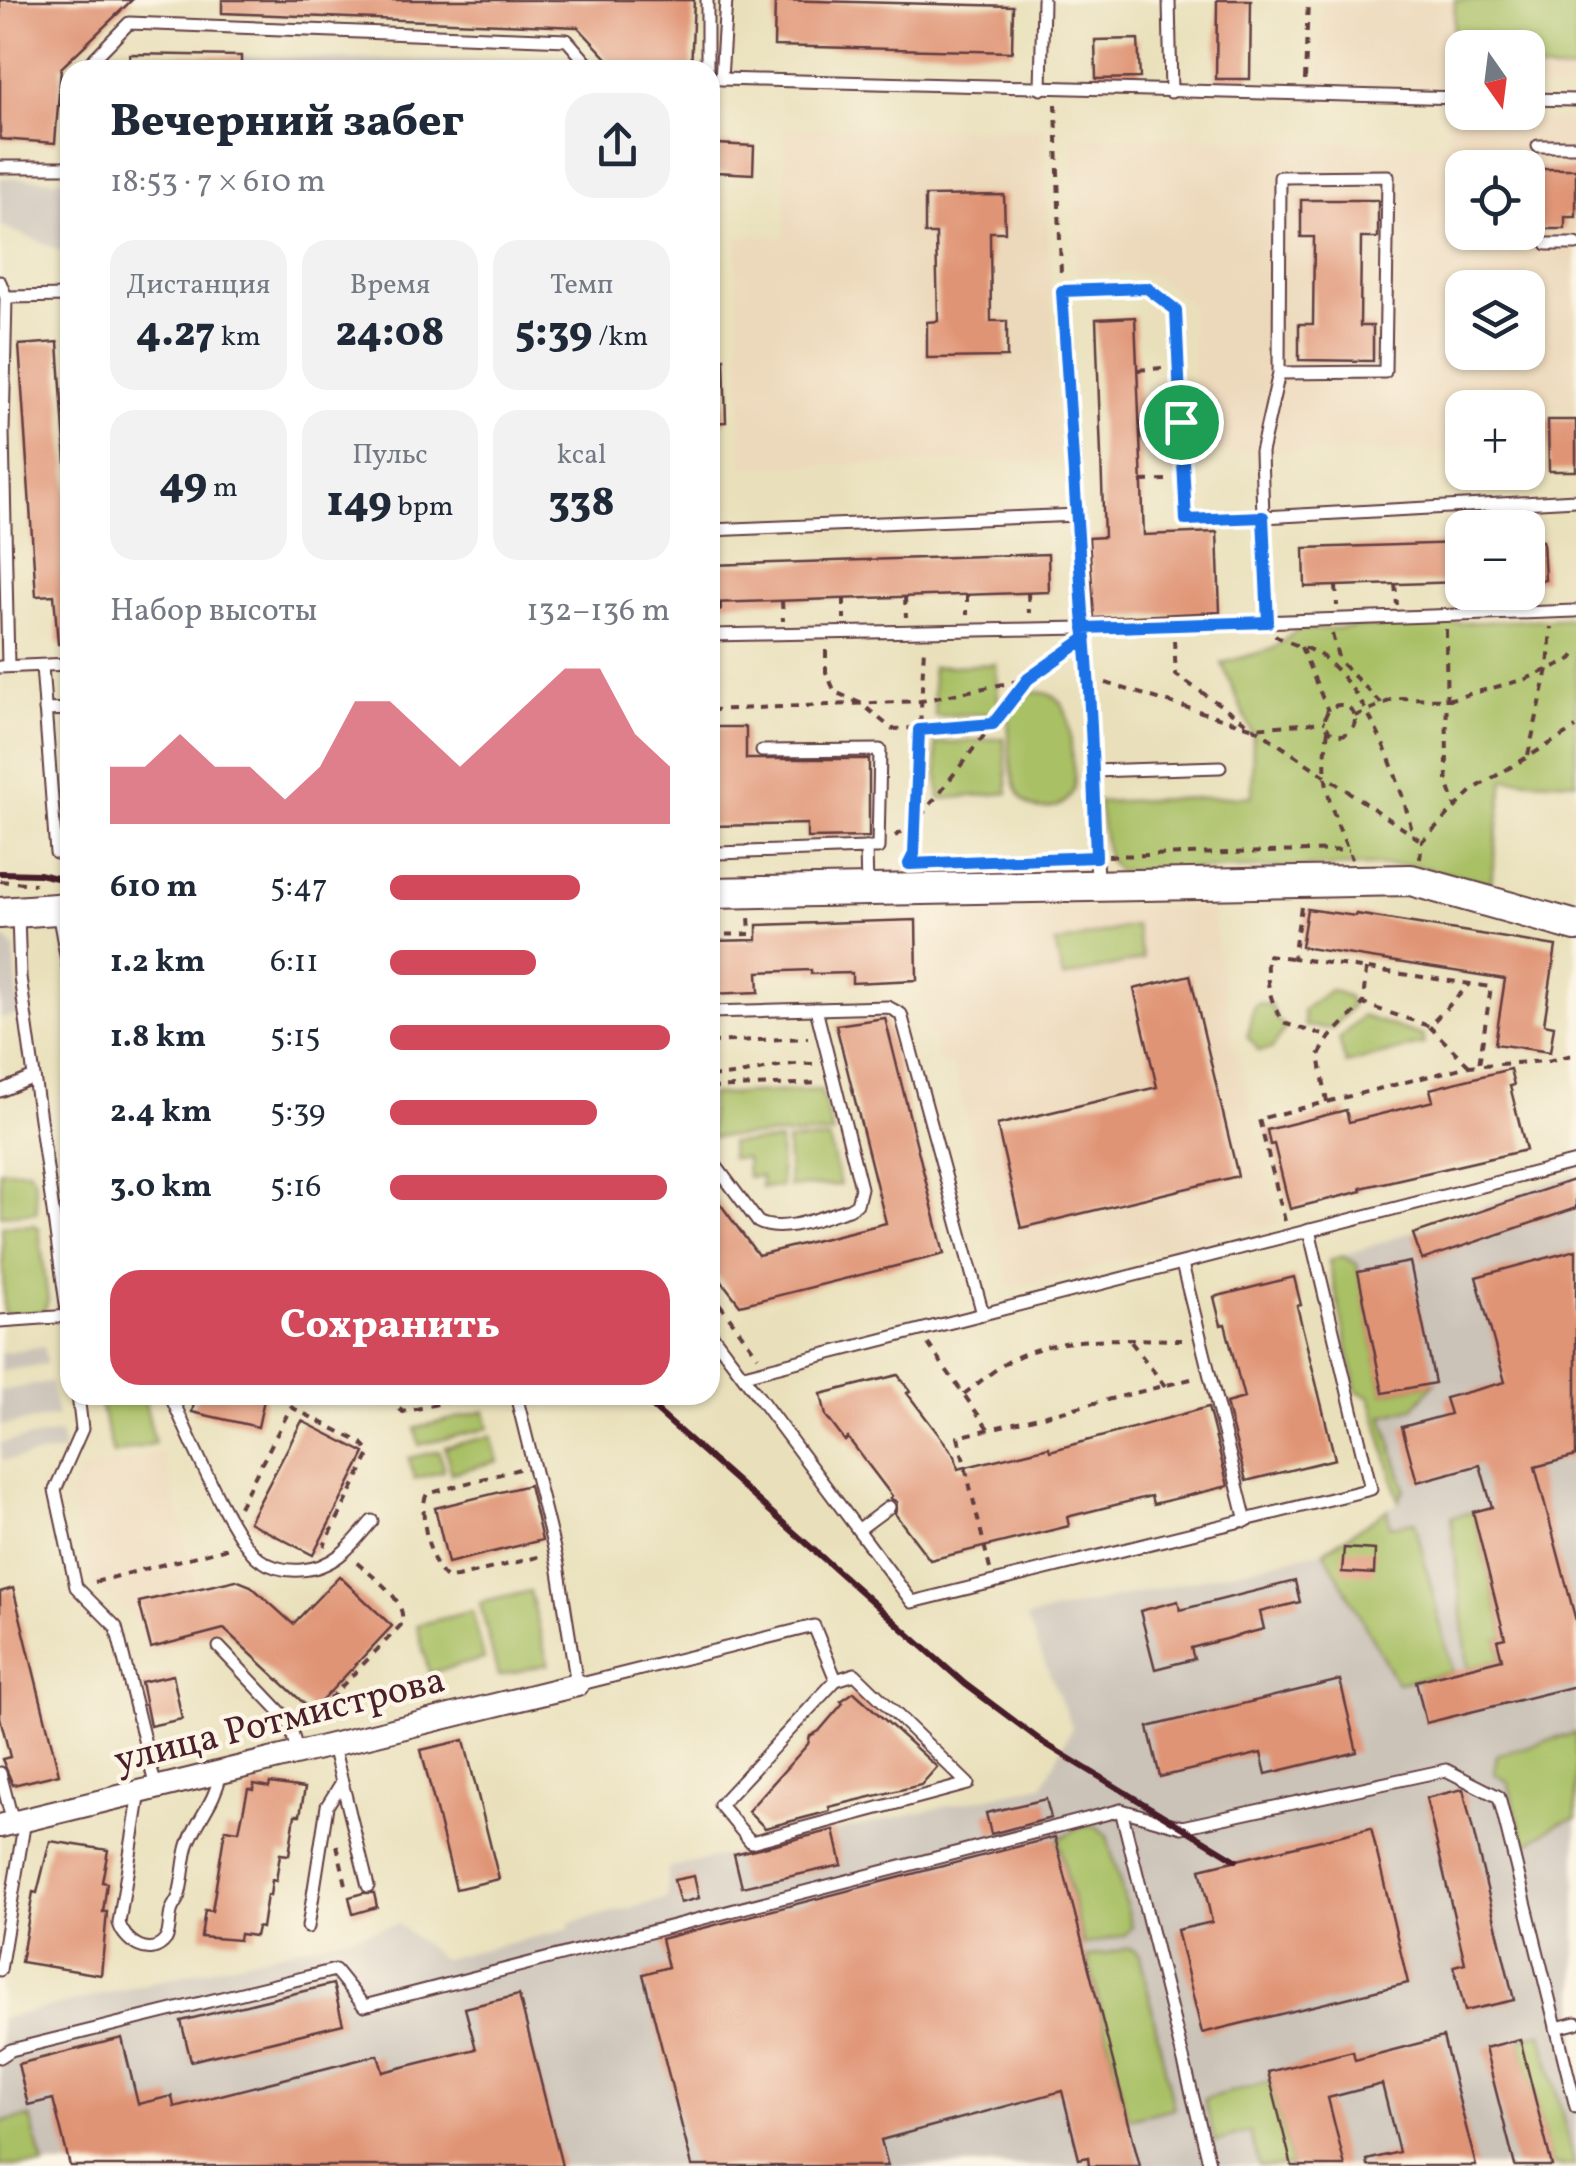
<!DOCTYPE html>
<html lang="ru">
<head>
<meta charset="utf-8">
<style>
  body { margin:0; font-family:Vollkorn,serif; background:#f2f2f3; color:#1f2937; height:100vh; display:flex; flex-direction:column; font-size:38px; white-space:nowrap }
  * { box-sizing:border-box; margin:0 }
  p { font-size:32px; color:#747a83 }
  .icon { flex:none; width:55px; height:55px; fill:none; stroke:currentColor; stroke-width:2; stroke-linecap:round; stroke-linejoin:round }
  .map { position:relative; flex:1; overflow:hidden }
  .side { position:absolute; left:60px; top:60px; width:660px; height:1345px; display:flex; flex-direction:column; background:#fff; border-radius:30px; box-shadow:0 2px 8px #0004 }
  .side>* { flex:none }
  .needle { width:65px; rotate:166deg }
  .tools { position:absolute; left:1445px; top:30px; display:grid; gap:20px }
  .tools a { display:grid; place-items:center; width:100px; height:100px; border-radius:20px; background:#fff; box-shadow:0 2px 8px #0004; font-size:50px }
  .pin { position:absolute; display:grid; place-items:center; width:85px; height:85px; color:#fff; margin:-42px; border:5px solid #fff; border-radius:50%; box-shadow:0 2px 10px #0007 }
  .round { display:grid; place-items:center; flex:none; width:105px; height:105px; border-radius:30px; background:#f2f2f3 }
  .head { display:flex; align-items:center; justify-content:space-between; height:170px; padding:0 50px }
  h1 { font-size:45px; font-weight:800; line-height:75px }
  .stats { display:grid; grid-template-columns:repeat(3,1fr); gap:15px; height:170px; padding:10px 50px }
  .stats div { display:grid; align-content:center; border-radius:25px; background:#f2f2f3; text-align:center }
  .stats b { font-size:42px; font-weight:800 }
  .stats small { font-size:28px; font-weight:400 }
  .stats p { font-size:28px }
  .chart { height:280px; padding:20px 50px }
  .chart p { display:flex; justify-content:space-between }
  .chart svg { width:100%; height:180px; margin-top:10px; fill:#d1495b; opacity:.7 }
  .primary-button { display:flex; gap:20px; margin-top:auto; padding:20px 50px }
  .primary-button a { flex:1; height:115px; border-radius:30px; background:#d1495b; color:#fff; font-size:40px; font-weight:800; line-height:115px; text-align:center }
  ul { padding:0 50px; list-style:none; font-size:32px }
  li { display:grid; grid-template-columns:160px 120px 1fr; align-items:center; height:75px }
  li i { height:25px; border-radius:12px; background:#d1495b }
  .map>svg:first-child { display:block }
</style>
</head>
<body>
<div class="map">
<svg width="1576" height="2166" viewBox="0 0 1576 2166">
  <rect width="100%" height="100%" fill="#fcf5e5"/>
  <filter id="ink" filterUnits="userSpaceOnUse"><feTurbulence type="fractalNoise" baseFrequency=".01" numOctaves="2"/><feDisplacementMap in="SourceGraphic" scale="20" xChannelSelector="R" yChannelSelector="G"/><feConvolveMatrix kernelMatrix="1 2 1 2 8 2 1 2 1" color-interpolation-filters="sRGB"/></filter>
  <filter id="wash" filterUnits="userSpaceOnUse"><feTurbulence type="fractalNoise" baseFrequency=".0048" numOctaves="4" result="noise"/><feDisplacementMap in="SourceGraphic" scale="40" xChannelSelector="R" yChannelSelector="G"/><feGaussianBlur stdDeviation="2.25" result="paint"/><feColorMatrix in="noise" values="0 0 0 0 0 0 0 0 0 0 0 0 0 0 0 0 0 1.4 0 .05"/><feComposite in="paint" operator="in"/></filter>
  <g filter="url(#wash)">
    <rect width="100%" height="100%" fill="#e9e0bb"/>
    <!-- built -->
    <g fill="#ecd8ba" fill-rule="evenodd">
      <path d="M1322,0H1576V90L1528,89V48H1462V87L1320,84Z"/>
      <path d="M1447,118L1576,120V410L1452,409V451L1197,452L1191,305L1153,274H1077L1073,136L1447,144ZM1462,168H1528V232H1462ZM1462,288H1528V352H1462Z"/>
      <path d="M785,128L1044,129L1058,460L743,467L736,237H785Z"/>
      <path d="M1211,906L1233,1038L1279,1222L1010,1288L953,1064L938,1063L933,1036L925,1037L920,914Z"/>
      <path d="M163,1451L197,1587L228,1579L245,1582L293,1624L259,1661L224,1629L147,1653L139,1623L91,1583L70,1494L78,1472Z"/>
    </g>
    <!-- industrial -->
    <g fill="#cbc3b8">
      <path d="M130,54L537,63V70H130Z"/>
      <path d="M0,178L70,180V255L0,225Z"/>
      <path d="M0,937L9,941L14,949L19,1014L0,1019Z"/>
      <path d="M1576,1173V2166H0V2019L398,1924L442,1959L570,1929L569,1923L667,1899L668,1868L1043,1785L1072,1727L1026,1618L1324,1551L1399,1502L1370,1397L1357,1391L1329,1261Z"/>
      <path d="M44,1346L47,1364L0,1371V1353Z"/>
      <path d="M51,1382L57,1416L0,1426V1391Z"/>
      <path d="M60,1433L64,1451L2,1461L0,1443Z"/>
    </g>
    <!-- green -->
    <g fill="#a9c065" stroke="#7a7048" stroke-width="2.5">
      <path d="M1455,0H1576V72L1528,70V48H1462V67H1452Z"/>
      <path d="M1576,618V782L1504,779L1491,883L1411,865L1118,871L1108,860L1098,802L1252,796L1253,736L1222,663L1272,649L1298,630Z"/>
      <path d="M996,664L999,713L935,716L932,667Z"/>
      <path d="M1036,692C1072,693 1069,728 1072,756C1072,765 1076,778 1074,787C1072,797 1064,805 1054,807C1004,821 1011,747 1008,715C1013,699 1020,696 1036,692Z"/>
      <path d="M1004,738L1008,793L940,799L935,744Z"/>
      <path d="M1135,925L1143,959L1063,978L1055,944Z"/>
      <path d="M1330,990L1348,996L1352,1006L1332,1029L1305,1026L1303,1010Z"/>
      <path d="M1257,1003L1271,1005L1277,1020L1286,1027L1272,1049L1259,1051L1247,1036L1253,1008Z"/>
      <path d="M1362,1016L1423,1036L1424,1044L1346,1064L1339,1039Z"/>
      <path d="M821,1090L833,1134L710,1137V1095Z"/>
      <path d="M829,1139L840,1185L789,1187L787,1141Z"/>
      <path d="M780,1141L781,1187L761,1188V1176L747,1177L746,1158H731L730,1143Z"/>
      <path d="M0,1170H28L34,1177L37,1212L1,1215Z"/>
      <path d="M35,1225L39,1229L48,1300L45,1309L37,1313L4,1315L2,1226Z"/>
      <path d="M1342,1256L1357,1264L1383,1393L1435,1383L1413,1408L1383,1416L1405,1488L1399,1501L1370,1397L1357,1391L1329,1261Z"/>
      <path d="M98,1395H143L155,1443L113,1454Z"/>
      <path d="M485,1411L489,1428L419,1445L415,1428Z"/>
      <path d="M491,1436L498,1461L451,1473L445,1447Z"/>
      <path d="M439,1451L444,1471L414,1479L409,1458Z"/>
      <path d="M1387,1510L1390,1526L1415,1522L1452,1672L1397,1683L1324,1551Z"/>
      <path d="M1473,1512L1505,1638L1497,1640L1502,1659L1468,1668L1451,1517Z"/>
      <path d="M530,1591L548,1664L498,1676L480,1603Z"/>
      <path d="M472,1611L484,1659L429,1673L417,1625Z"/>
      <path d="M1576,1733V1819L1559,1823L1525,1845L1508,1782L1494,1773L1497,1755Z"/>
      <path d="M1096,1826L1107,1836L1132,1927L1125,1935L1084,1945L1058,1839L1079,1828Z"/>
      <path d="M1130,1948L1140,1955L1174,2108L1128,2119L1088,1957Z"/>
      <path d="M1542,2033L1575,2166H1552L1520,2039Z"/>
      <path d="M1270,2081L1292,2166H1259L1250,2132L1215,2142L1204,2099Z"/>
      <path d="M30,2117L44,2166H0V2122Z"/>
    </g>
    <g id="blocks">
      <!-- building -->
      <g fill="#e09476">
        <path d="M0,0H132L61,68L55,143L0,139Z"/>
        <path d="M222,0H694L691,70H618L578,27L222,13Z"/>
        <path d="M775,0L1013,6L1012,52L774,46Z"/>
        <path d="M1217,0H1251L1250,79H1216Z"/>
        <path d="M1138,39L1140,78L1096,79L1095,40Z"/>
        <path d="M130,54L241,56V70H130Z"/>
        <path d="M717,144L754,146L753,174L716,172Z"/>
        <path d="M1534,169H1576V217H1565V229H1534Z"/>
        <path d="M1004,195L1005,232H990L991,321H1007V357L927,358V322L938,321L936,234H925V196Z"/>
        <path d="M1301,200H1378V238H1361L1360,326H1373V361L1299,360V324H1313L1314,237H1301Z"/>
        <path d="M1135,317L1144,535L1217,532L1220,612L1094,618L1089,538L1104,537L1096,319Z"/>
        <path d="M58,342L70,524V644H58L54,595L36,596L19,345Z"/>
        <path d="M710,358H724L726,422L710,423Z"/>
        <path d="M1548,420H1576V471H1549Z"/>
        <path d="M1528,541H1543L1545,580H1528Z"/>
        <path d="M1462,543V582L1305,587L1304,548Z"/>
        <path d="M1048,554L1049,592L710,603V565Z"/>
        <path d="M710,727H746V759H869V837L807,838V824L710,826Z"/>
        <path d="M1307,909L1355,916L1356,914L1556,946L1544,1024L1554,1026L1550,1052L1495,1044L1505,979L1301,947Z"/>
        <path d="M916,920L917,980L852,983V973L811,974V970L758,972L759,992L710,994V941L757,940V925Z"/>
        <path d="M1190,975L1238,1176L1021,1228L997,1125L1157,1087L1134,989Z"/>
        <path d="M885,1018L944,1254L740,1305L710,1266V1190L758,1255L886,1223L836,1025Z"/>
        <path d="M1510,1069L1514,1085L1510,1086L1526,1150L1361,1188L1362,1191L1290,1209L1274,1144L1270,1145L1267,1130L1346,1110L1349,1122L1433,1101L1430,1089Z"/>
        <path d="M1576,1179V1208L1422,1260L1413,1234Z"/>
        <path d="M1576,1250V1456L1535,1467L1576,1621V1686L1426,1723L1416,1681L1502,1659L1497,1640L1505,1638L1473,1512L1492,1507L1480,1465L1417,1482L1402,1427L1450,1414L1445,1398L1505,1382L1476,1277Z"/>
        <path d="M1410,1262L1435,1383L1383,1393L1358,1272Z"/>
        <path d="M1294,1277L1301,1305L1297,1306L1335,1459L1246,1481L1226,1403L1244,1398L1225,1324L1221,1325L1214,1297Z"/>
        <path d="M898,1375L910,1391L907,1393L955,1456L958,1469L1049,1447L1050,1451L1208,1407L1228,1486L1153,1504L1151,1496L1067,1517L1069,1526L930,1560L895,1514L897,1502L890,1498L892,1496L848,1438L845,1441L826,1416L821,1394Z"/>
        <path d="M196,1395H265L258,1427L192,1412Z"/>
        <path d="M302,1421L365,1453L313,1555L249,1522Z"/>
        <path d="M529,1485L542,1540L448,1563L435,1508Z"/>
        <path d="M1344,1548L1375,1550L1374,1574L1342,1572Z"/>
        <path d="M339,1576L392,1626L312,1711L224,1629L151,1648L139,1602L236,1580L251,1586L293,1624Z"/>
        <path d="M1295,1581L1300,1602L1260,1612L1264,1629L1191,1648L1194,1659L1155,1669L1140,1611L1178,1601L1180,1610Z"/>
        <path d="M13,1588L59,1774L13,1785L2,1759L10,1757L0,1717V1592Z"/>
        <path d="M173,1675L182,1719L150,1726L141,1682Z"/>
        <path d="M1340,1680L1357,1752L1266,1774L1261,1753L1160,1777L1148,1727Z"/>
        <path d="M854,1692L937,1767L921,1785L829,1807L830,1811L765,1828L748,1811L808,1744L810,1736L819,1731L843,1703L841,1701Z"/>
        <path d="M464,1740L499,1879L456,1889L421,1750Z"/>
        <path d="M270,1783L305,1788L300,1815H295L289,1855L280,1854L276,1881L272,1880L270,1896L267,1895L262,1928L257,1927L255,1936L240,1934L239,1940L201,1937L205,1910L212,1911L225,1829L239,1831L248,1789L253,1790L254,1784L269,1787Z"/>
        <path d="M1463,1789L1514,2000L1465,2011L1454,1966L1465,1963L1426,1798Z"/>
        <path d="M1046,1799L1051,1818L991,1834L986,1813Z"/>
        <path d="M1371,1828L1408,1983L1202,2033L1177,1930L1212,1922L1200,1869Z"/>
        <path d="M834,1830L842,1865L742,1887L734,1854Z"/>
        <path d="M1055,1837L1140,2166H1089L1088,2157L1079,2159L1062,2091L881,2140L888,2166H692L643,1974L668,1967L661,1939Z"/>
        <path d="M50,1841L108,1850L102,1882L107,1883L103,1912H107L101,1975L21,1962L33,1892L37,1893Z"/>
        <path d="M694,1876L699,1898L680,1903L674,1880Z"/>
        <path d="M363,1893H374L377,1907L353,1914L349,1897Z"/>
        <path d="M333,1984L343,2024L191,2061L181,2021Z"/>
        <path d="M519,1995L562,2166H70L53,2099L28,2105L18,2064L122,2038L138,2104L172,2096L174,2107L378,2055L383,2072L476,2049L465,2008Z"/>
        <path d="M1443,2037L1476,2166H1368L1367,2160L1399,2152L1382,2084L1328,2098L1345,2166H1292L1268,2072L1353,2051L1355,2060Z"/>
        <path d="M1520,2039L1552,2166H1515L1485,2048Z"/>
      </g>
    </g>
  </g>
  <g filter="url(#ink)">
    <use href="#blocks" fill-opacity="0" stroke="#623c41" stroke-width="2.5"/>
    <g fill="none" stroke-linecap="round" stroke-linejoin="round">
      <!-- service casing -->
      <g stroke="#623c41" stroke-width="15">
        <g id="service">
          <path d="M726,0L721,79L1462,98"/>
          <path d="M1169,0L1171,92"/>
          <path d="M83,70L129,23L567,40L593,70"/>
          <path d="M707,70V0"/>
          <path d="M1041,89L1043,0"/>
          <path d="M1528,99L1576,100"/>
          <path d="M1538,146H1576"/>
          <path d="M0,167H70"/>
          <path d="M1547,244H1576"/>
          <path d="M0,282L6,297L3,432L8,666"/>
          <path d="M6,297L70,296"/>
          <path d="M710,530L1078,515"/>
          <path d="M1269,622L1263,517L1576,500"/>
          <path d="M710,635L1084,628L1576,611"/>
          <path d="M42,666L56,853"/>
          <path d="M0,667L70,664"/>
          <path d="M45,710L70,709"/>
          <path d="M762,751L880,750L878,848H866"/>
          <path d="M1093,771L1220,767"/>
          <path d="M718,853L866,848L867,890"/>
          <path d="M1097,882L1089,675L1062,291L1147,288L1176,310L1186,520L1263,517L1261,452L1279,373L1280,177L1388,176L1385,372L1279,373"/>
          <path d="M58,912L70,977"/>
          <path d="M18,915L20,977L70,1332"/>
          <path d="M710,1012L888,1007L901,1014L983,1314L744,1375"/>
          <path d="M0,1091L34,1077"/>
          <path d="M710,1158L758,1222C782,1235 824,1216 849,1209L857,1204L861,1188L816,1009"/>
          <path d="M1182,1264L1246,1521"/>
          <path d="M983,1314L1576,1162"/>
          <path d="M0,1321L70,1316"/>
          <path d="M710,1332L912,1602L1371,1489L1309,1230"/>
          <path d="M78,1395L82,1429L55,1490L76,1587L116,1627L156,1788"/>
          <path d="M170,1395C188,1432 231,1538 259,1559C283,1576 317,1573 340,1555C352,1546 362,1532 372,1521"/>
          <path d="M516,1395L558,1565L577,1685L814,1626L836,1680L720,1805L751,1842L968,1784L855,1674L836,1680"/>
          <path d="M858,1530L889,1507"/>
          <path d="M219,1647L288,1720L298,1753"/>
          <path d="M333,1746L368,1886"/>
          <path d="M0,1773L13,1823"/>
          <path d="M140,1792L119,1923C124,1942 151,1960 166,1939C171,1930 168,1918 172,1909C174,1904 178,1900 179,1895C184,1878 183,1859 189,1842C200,1815 214,1804 221,1773"/>
          <path d="M1121,1810L1182,1827L1446,1770L1499,1797L1576,2107"/>
          <path d="M308,1927L327,1806L342,1782"/>
          <path d="M0,1970L25,1820"/>
          <path d="M1556,2028L1576,2023"/>
          <path d="M0,2057L11,2050L335,1970L364,2006L1121,1810L1210,2166"/>
        </g>
      </g>
      <!-- minor casing -->
      <g stroke="#623c41" stroke-width="26">
        <path id="minor" d="M0,1826L577,1685"/>
      </g>
      <!-- tertiary casing -->
      <g stroke="#623c41" stroke-width="34">
        <g id="tertiary">
          <path d="M710,893L1411,880L1576,926"/>
          <path d="M0,913L70,908"/>
        </g>
      </g>
      <!-- path -->
      <g stroke="#623c41" stroke-width="4" stroke-dasharray="8 8" stroke-linecap="butt">
        <path d="M1305,80L1308,0"/>
        <path d="M1056,104L1061,275"/>
        <path d="M58,105L70,104"/>
        <path d="M1138,370L1163,368"/>
        <path d="M62,406L70,405"/>
        <path d="M1140,426L1165,423"/>
        <path d="M66,468H70"/>
        <path d="M1142,481L1167,480"/>
        <path d="M1455,582L1456,603"/>
        <path d="M1395,584L1397,605"/>
        <path d="M1336,586L1337,606"/>
        <path d="M1028,593L1029,613"/>
        <path d="M967,594V615"/>
        <path d="M905,597L906,617"/>
        <path d="M844,598V619"/>
        <path d="M782,601L783,621"/>
        <path d="M720,603V618"/>
        <path d="M1446,629L1447,781L1456,808"/>
        <path d="M1332,634L1339,661L1382,704"/>
        <path d="M1275,635C1289,645 1311,647 1324,658C1371,698 1399,776 1413,835"/>
        <path d="M1174,640L1176,675L1420,840"/>
        <path d="M1301,647L1328,711"/>
        <path d="M826,650V672L835,692L862,704L892,729L993,724L1028,679"/>
        <path d="M1106,683L1254,728L1325,722"/>
        <circle cx="1340" cy="720" r="15"/>
        <path d="M710,710L921,701L1028,679L1073,647"/>
        <path d="M1355,716L1396,698L1451,699L1526,679L1572,659L1576,654"/>
        <path d="M1328,730C1320,786 1330,808 1352,859"/>
        <path d="M1528,755L1548,669L1551,627"/>
        <path d="M895,836L915,824L993,724"/>
        <path d="M1108,856L1349,850"/>
        <path d="M1420,859L1422,841L1474,789L1576,728"/>
        <path d="M969,862L1079,857"/>
        <path d="M908,866L914,853L924,647"/>
        <path d="M0,881L35,884"/>
        <path d="M1301,907L1293,958L1491,987L1479,1065"/>
        <path d="M710,935L750,934L749,916"/>
        <path d="M1291,958L1267,955C1266,982 1269,999 1283,1023L1330,1037"/>
        <path d="M1366,969L1363,1004L1429,1026"/>
        <path d="M710,1042L808,1038"/>
        <path d="M1469,1066L1429,1026L1470,984"/>
        <path d="M710,1076C745,1078 775,1061 814,1064"/>
        <path d="M710,1088L820,1083"/>
        <path d="M1327,1102L1319,1055L1330,1037L1363,1004"/>
        <path d="M1285,1221L1259,1119L1469,1066L1548,1061L1576,1054"/>
        <path d="M710,1291L758,1356"/>
        <path d="M1131,1342L1165,1386"/>
        <path d="M928,1344L989,1430"/>
        <path d="M964,1394C980,1382 997,1367 1015,1358C1065,1333 1132,1340 1186,1340"/>
        <path d="M281,1395L291,1407"/>
        <path d="M393,1395L395,1405L403,1412L477,1395"/>
        <path d="M519,1469L427,1494C417,1510 431,1568 446,1578L457,1577L542,1556"/>
        <path d="M239,1507L291,1407L362,1443L370,1454L324,1546"/>
        <path d="M990,1569L958,1437L1195,1378"/>
        <path d="M95,1582L231,1547"/>
        <path d="M307,1722L402,1624C407,1598 372,1577 355,1561"/>
        <path d="M337,1845L347,1889"/>
      </g>
      <!-- service -->
      <use href="#service" stroke="#fff" stroke-width="11"/>
      <!-- minor -->
      <use href="#minor" stroke="#fff" stroke-width="22"/>
      <!-- tertiary -->
      <use href="#tertiary" stroke="#fff" stroke-width="30"/>
      <!-- rail -->
      <g stroke="#4a1f2b" stroke-width="6">
        <path d="M0,873L39,874L70,881"/>
        <path d="M639,1395L965,1684L1044,1743L1236,1860"/>
      </g>
    </g>
  </g>
  <g fill="none" stroke-linecap="round" stroke-linejoin="round" filter="url(#ink)">
    <!-- route casing -->
    <g stroke="#fff" stroke-width="20">
      <path id="route" d="M1181,422L1186,520L1263,517L1268,622L1084,628L1086,638L1028,679L993,724L919,730L914,854L909,864L1096,857C1093,775 1091,694 1083,613L1062,291L1147,288L1176,310L1181,422"/>
    </g>
    <!-- route -->
    <use href="#route" stroke="#1a73e8" stroke-width="12"/>
  </g>
  <g text-anchor="middle" dominant-baseline="central" stroke-width="9" stroke-linejoin="round" paint-order="stroke">
    <!-- street labels -->
    <g font-size="38" fill="#4a1f2b" stroke="#fcf5e5">
      <text transform="translate(280 1722) rotate(-14)">улица Ротмистрова</text>
    </g>
  </g>
</svg>
<div class="tools">
<a><svg class="needle" viewBox="-14 -14 28 28"><path d="M0-13l5 13h-10z" fill="#e53935"/><path d="M0 13l5-13h-10z" fill="#747a83"/></svg></a>
<a><svg class="icon" aria-label="locate" viewBox="0 0 24 24"><circle cx="12" cy="12" r="6"/><path d="M12 2v4M12 18v4M2 12h4M18 12h4"/></svg></a>
<a><svg class="icon" aria-label="layers" viewBox="0 0 24 24"><path d="M12 4l9 5-9 5-9-5zM3 14l9 5 9-5"/></svg></a>
<a>+</a>
<a>−</a>
</div>
<div class="pin" style="left:1181px;top:422px;background:#1e9e55"><svg class="icon" aria-label="arrive" viewBox="0 0 24 24"><path d="M6 21V4h12l-3 4 3 4H6"/></svg></div>
<section class="side">
<div class="head"><div><h1>Вечерний забег</h1><p>18:53 · 7 × 610 m</p></div><a class="round"><svg class="icon" aria-label="share" viewBox="0 0 24 24"><path d="M12 15V3M7 8l5-5 5 5M5 13v7h14v-7"/></svg></a></div>
<div class="stats">
<div><p>Дистанция</p><b>4.27<small> km</small></b></div>
<div><p>Время</p><b>24:08</b></div>
<div><p>Темп</p><b>5:39<small> /km</small></b></div>
</div>
<div class="stats">
<div><b>49<small> m</small></b></div>
<div><p>Пульс</p><b>149<small> bpm</small></b></div>
<div><p>kcal</p><b>338</b></div>
</div>
<div class="chart"><p><span>Набор высоты</span>132–136 m</p>
<svg viewBox="0 0 160 44" preserveAspectRatio="none"><path d="M0 44V30L10 30L20 22L30 30L40 30L50 38L60 30L70 14L80 14L90 22L100 30L110 22L120 14L130 6L140 6L150 22L160 30V44z"/></svg>
</div>
<ul>
<li><b>610 m</b>5:47<i style="width:68%"></i></li>
<li><b>1.2 km</b>6:11<i style="width:52%"></i></li>
<li><b>1.8 km</b>5:15<i style="width:100%"></i></li>
<li><b>2.4 km</b>5:39<i style="width:74%"></i></li>
<li><b>3.0 km</b>5:16<i style="width:99%"></i></li>
</ul>
<div class="primary-button"><a>Сохранить</a></div>
</section>
</div>
</body>
</html>
